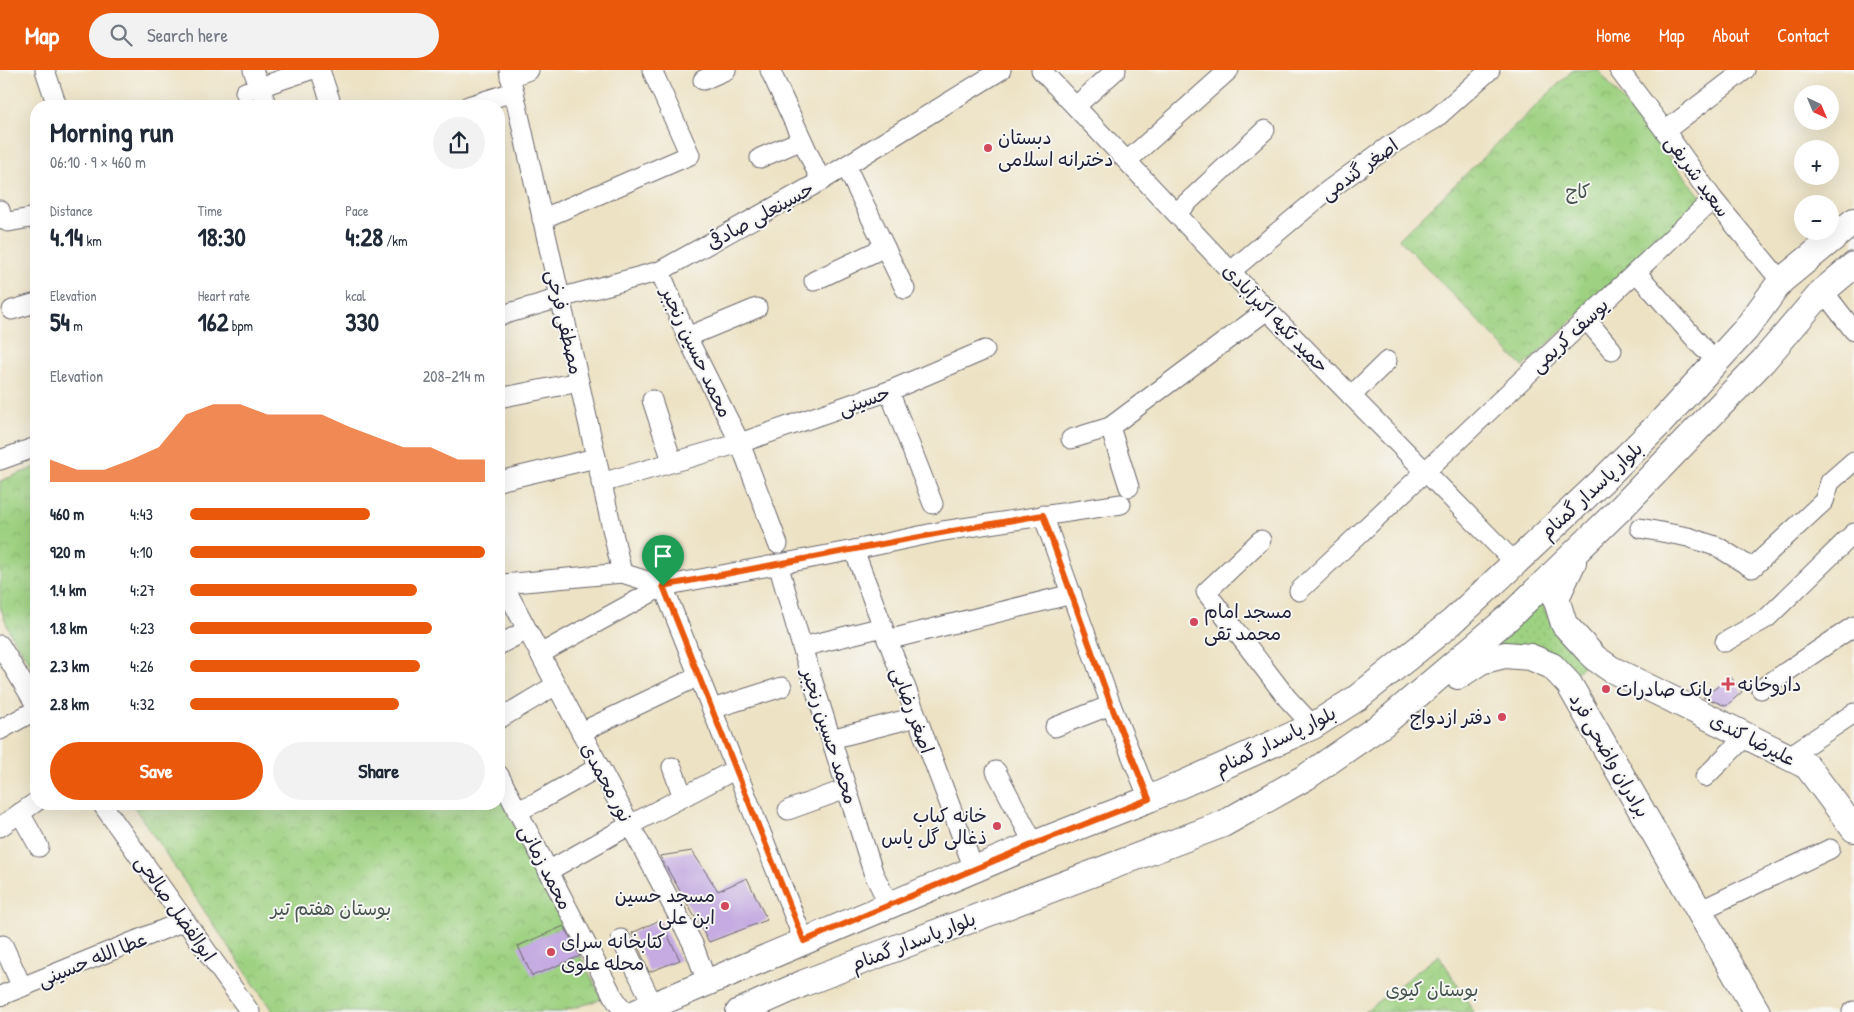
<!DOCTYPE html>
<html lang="en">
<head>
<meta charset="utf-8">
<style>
  body { margin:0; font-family:"Patrick Hand","Playpen Sans Arabic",sans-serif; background:#f2f2f3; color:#1f2937; height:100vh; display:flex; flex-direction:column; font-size:19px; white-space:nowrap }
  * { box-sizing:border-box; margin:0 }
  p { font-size:16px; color:#747a83 }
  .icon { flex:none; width:28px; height:28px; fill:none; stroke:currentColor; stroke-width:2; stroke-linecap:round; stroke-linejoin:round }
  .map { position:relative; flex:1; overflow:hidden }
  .side { position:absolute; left:30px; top:30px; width:475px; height:710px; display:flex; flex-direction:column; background:#fff; border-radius:20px; box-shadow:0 5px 20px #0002 }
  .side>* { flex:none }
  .needle { width:32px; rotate:136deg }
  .buttons { position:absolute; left:1794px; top:15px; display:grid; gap:10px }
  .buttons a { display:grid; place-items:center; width:45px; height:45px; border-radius:50%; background:#fff; box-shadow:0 5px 20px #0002; font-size:25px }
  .pin { position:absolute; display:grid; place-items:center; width:42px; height:42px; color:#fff; margin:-51px -21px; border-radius:50% 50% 50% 0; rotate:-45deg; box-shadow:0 0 5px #0007 }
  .pin .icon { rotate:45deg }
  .round { display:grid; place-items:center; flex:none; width:52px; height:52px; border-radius:26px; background:#f2f2f3 }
  .headline { display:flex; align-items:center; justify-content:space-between; height:85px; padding:0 20px }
  h1 { font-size:28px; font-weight:800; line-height:38px }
  .figures { display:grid; grid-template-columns:repeat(3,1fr); gap:8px; height:85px; padding:5px 20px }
  .figures div { display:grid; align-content:center }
  .figures b { font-size:25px; font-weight:800 }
  .figures small { font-size:14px; font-weight:400 }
  .figures p { font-size:14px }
  .chart { height:140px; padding:10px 20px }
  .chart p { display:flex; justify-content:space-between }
  .chart svg { width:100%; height:90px; margin-top:5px; fill:#ea580c; opacity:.7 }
  .primary-button { display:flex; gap:10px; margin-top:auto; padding:10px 20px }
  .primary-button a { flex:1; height:58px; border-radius:30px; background:#ea580c; color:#fff; font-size:20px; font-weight:800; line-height:58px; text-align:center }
  .primary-button a+a { background:#f2f2f3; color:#1f2937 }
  ul { padding:0 20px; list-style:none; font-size:16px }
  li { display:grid; grid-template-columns:80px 60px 1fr; align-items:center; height:38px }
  li i { height:12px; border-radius:6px; background:#ea580c }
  header { display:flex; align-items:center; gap:30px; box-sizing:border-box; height:70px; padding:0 25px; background:#ea580c; color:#fff }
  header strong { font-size:24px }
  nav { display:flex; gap:28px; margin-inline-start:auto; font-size:18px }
  .search { width:350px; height:45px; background:#f2f2f3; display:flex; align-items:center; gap:12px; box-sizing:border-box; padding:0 18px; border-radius:28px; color:#747a83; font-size:19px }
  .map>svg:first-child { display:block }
</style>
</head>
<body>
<header>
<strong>Map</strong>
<div class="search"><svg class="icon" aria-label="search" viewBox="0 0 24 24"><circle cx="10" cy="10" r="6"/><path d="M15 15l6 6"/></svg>Search here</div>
<nav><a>Home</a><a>Map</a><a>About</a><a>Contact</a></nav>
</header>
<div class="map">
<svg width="1854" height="942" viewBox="0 0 1854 942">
  <defs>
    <pattern id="grass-dots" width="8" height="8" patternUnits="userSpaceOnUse" patternTransform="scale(1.25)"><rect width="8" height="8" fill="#9ed181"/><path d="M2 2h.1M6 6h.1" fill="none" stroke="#88b370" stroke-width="1.8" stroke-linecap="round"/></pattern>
    <pattern id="park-crowns" width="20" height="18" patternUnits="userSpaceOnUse" patternTransform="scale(1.25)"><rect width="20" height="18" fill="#9ed181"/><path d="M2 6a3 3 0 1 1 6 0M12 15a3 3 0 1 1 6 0" fill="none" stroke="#88b370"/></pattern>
  </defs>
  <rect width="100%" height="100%" fill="#f6f6f2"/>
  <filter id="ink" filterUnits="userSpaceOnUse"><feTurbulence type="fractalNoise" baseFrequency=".02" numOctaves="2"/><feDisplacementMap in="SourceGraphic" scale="10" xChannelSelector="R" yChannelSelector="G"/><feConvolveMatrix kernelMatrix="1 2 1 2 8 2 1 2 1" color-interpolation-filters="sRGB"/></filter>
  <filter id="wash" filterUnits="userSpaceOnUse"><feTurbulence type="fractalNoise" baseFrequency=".0096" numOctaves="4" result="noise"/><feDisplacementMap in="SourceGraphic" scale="20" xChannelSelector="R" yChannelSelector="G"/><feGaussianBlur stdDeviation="1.12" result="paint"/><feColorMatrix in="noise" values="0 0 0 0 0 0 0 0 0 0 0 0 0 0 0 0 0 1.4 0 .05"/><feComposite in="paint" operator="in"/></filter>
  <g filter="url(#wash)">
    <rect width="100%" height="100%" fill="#ede2c4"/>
    <!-- grass -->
    <path fill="url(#grass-dots)" stroke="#607a5e" d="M1548,517L1543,536L1551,554L1586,593L1573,606L1495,574Z"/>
    <!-- park -->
    <g fill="url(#park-crowns)" stroke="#607a5e">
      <path d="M1573,0H1598L1702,128L1523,297L1399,169Z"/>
      <path d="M36,397V603L11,565L0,537V411Z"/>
      <path d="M499,725L602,929L561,942H273L132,734H499Z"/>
      <path d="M1439,885L1474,942H1364Z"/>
    </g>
    <g id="blocks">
      <!-- building -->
      <g fill="#c5abe1">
        <path d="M1731,607L1742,622L1726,636L1703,627Z"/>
        <path d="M692,781L718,821L747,808L767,850L709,872L660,786Z"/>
        <path d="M660,850L680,890L649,902L632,863Z"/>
        <path d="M564,856L580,886L532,906L518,876Z"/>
      </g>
    </g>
  </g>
  <g filter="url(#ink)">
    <use href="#blocks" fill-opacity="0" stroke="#69656b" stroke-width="1"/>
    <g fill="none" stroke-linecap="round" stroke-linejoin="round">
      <!-- minor casing -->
      <g stroke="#69656b" stroke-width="21">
        <g id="minor">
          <path d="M45,0L57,36"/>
          <path d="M253,0L267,36"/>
          <path d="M320,0L330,30"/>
          <path d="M509,0L622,503"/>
          <path d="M770,0L821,111"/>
          <path d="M1041,0L1267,240L1514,492"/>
          <path d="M1619,0L1665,61L1713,129L1781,211"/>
          <path d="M510,7L529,0"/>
          <path d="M703,10L726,0"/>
          <path d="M245,22L310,0"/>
          <path d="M468,36L513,22"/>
          <path d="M1076,36L1116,0"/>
          <path d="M1665,61L1745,0"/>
          <path d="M760,88L802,70"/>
          <path d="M1127,91L1229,0"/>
          <path d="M846,96L905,219"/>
          <path d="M0,140L2,148L8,152L36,147"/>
          <path d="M1176,143L1265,60"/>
          <path d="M542,149L690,85L652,0"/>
          <path d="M660,201L687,267L740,373L778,474"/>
          <path d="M1231,201L1322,125L1389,76L1435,49L1490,0"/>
          <path d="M1636,202L1704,279"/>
          <path d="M814,211L885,177"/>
          <path d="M1823,221L1854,261"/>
          <path d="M12,240L36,233"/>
          <path d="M499,246L560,228L660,201L821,111L1001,0"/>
          <path d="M1586,249L1612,280"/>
          <path d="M687,267L757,238"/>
          <path d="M889,321L933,434"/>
          <path d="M1351,326L1387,291"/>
          <path d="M499,328L579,312"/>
          <path d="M652,330L672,391"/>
          <path d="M1110,357L1129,417"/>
          <path d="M1071,369L1110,357L1267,240"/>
          <path d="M0,390L36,377"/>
          <path d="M499,411L596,388"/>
          <path d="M601,413L740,373L889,321L985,280"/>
          <path d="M1043,445L1111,635L1149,729"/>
          <path d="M1640,458L1688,467L1718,477L1752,498L1824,431L1830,412L1854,391"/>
          <path d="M1261,470L1206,522L1287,628L1313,656"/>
          <path d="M854,480L974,799"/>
          <path d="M778,494L802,577L873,802L889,835"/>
          <path d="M503,514L693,874L707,912"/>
          <path d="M499,516L503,514L622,503L663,516L854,480L943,461L1121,434"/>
          <path d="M1299,521L1713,129"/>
          <path d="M887,570L1072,524"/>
          <path d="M1725,572L1767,548L1854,463"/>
          <path d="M0,575L36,635"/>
          <path d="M499,575L527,560"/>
          <path d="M802,577L883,557"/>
          <path d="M540,584L663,516L804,871"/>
          <path d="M1761,619L1854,556"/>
          <path d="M712,639L782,617"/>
          <path d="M499,649L556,615"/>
          <path d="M1055,657L1111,635"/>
          <path d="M0,660L36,640"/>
          <path d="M581,662L699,606"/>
          <path d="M831,669L916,647"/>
          <path d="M1788,687L1854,643"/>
          <path d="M672,697L683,727"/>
          <path d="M996,701L1034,774"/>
          <path d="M499,705L613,926L624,942"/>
          <path d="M1705,707L1746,666"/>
          <path d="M102,734L250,942"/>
          <path d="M788,740L846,719"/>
          <path d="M517,741L537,732L599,697"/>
          <path d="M20,743L39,777"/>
          <path d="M0,757L36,732"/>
          <path d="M548,801L630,755L736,699"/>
          <path d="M1699,841L1830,779"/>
          <path d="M621,869L653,935"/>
          <path d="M3,875L22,917"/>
          <path d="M0,926L184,851"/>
          <path d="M1852,942L1854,941"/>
        </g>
      </g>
      <!-- secondary casing -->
      <g stroke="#69656b" stroke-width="28">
        <g id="secondary">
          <path d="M1573,492L1556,528L1564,554L1595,588L1611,599L1807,696L1854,759"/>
          <path d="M1458,606L1481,591L1505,585L1530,587L1552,596L1569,614L1757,942"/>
          <path d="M638,942L1034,774L1149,729L1313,656L1357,628L1452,552L1602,411L1662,351L1746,259L1781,211L1854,151"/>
          <path d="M739,942L804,913L1223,754L1306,707L1383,654L1509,547L1623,436L1763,291L1823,221L1854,195"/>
        </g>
      </g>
      <!-- minor -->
      <use href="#minor" stroke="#fff" stroke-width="19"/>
      <!-- secondary -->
      <use href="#secondary" stroke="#fff" stroke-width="26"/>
    </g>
  </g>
  <g fill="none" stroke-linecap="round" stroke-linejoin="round" filter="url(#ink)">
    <!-- route casing -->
    <g stroke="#fff" stroke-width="10">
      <path id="route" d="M1043,445L1111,635L1149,729L1034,774L804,871L663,516C790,492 916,466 1043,445Z"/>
    </g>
    <!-- route -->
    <use href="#route" stroke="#ea580c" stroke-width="6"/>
  </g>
  <!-- markers -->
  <g fill="#d1495b" stroke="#f6f6f2" stroke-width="2">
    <circle cx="988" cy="78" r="5"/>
    <circle cx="1194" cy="552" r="5"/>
    <path d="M1725.5 606.5h5v5h5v5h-5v5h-5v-5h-5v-5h5z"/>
    <circle cx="1606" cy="619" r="5"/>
    <circle cx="1502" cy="647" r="5"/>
    <circle cx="997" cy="756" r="5"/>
    <circle cx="725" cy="836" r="5"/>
    <circle cx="551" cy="882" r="5"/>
  </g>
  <g text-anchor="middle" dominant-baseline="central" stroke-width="4" stroke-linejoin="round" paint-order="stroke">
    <!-- poi labels -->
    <g font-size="19" fill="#22223b" stroke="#f6f6f2" text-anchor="start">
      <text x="998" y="67">دبستان<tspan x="998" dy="22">دخترانه اسلامی</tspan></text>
      <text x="1204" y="541">مسجد امام<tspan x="1204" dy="22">محمد تقی</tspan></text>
      <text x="1738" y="614">داروخانه</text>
      <text x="1616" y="619">بانک صادرات</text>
      <text x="1492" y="647" text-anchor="end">دفتر ازدواج</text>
      <text x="987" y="745" text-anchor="end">خانه کباب<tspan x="987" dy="22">ذغالی گل یاس</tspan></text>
      <text x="715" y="825" text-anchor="end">مسجد حسین<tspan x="715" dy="22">ابن علی</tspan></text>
      <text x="561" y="871">کتابخانه سرای<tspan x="561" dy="22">محله علوی</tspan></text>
    </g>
    <!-- street labels -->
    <g font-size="19" fill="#22223b" stroke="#f6f6f2">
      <text transform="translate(1359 99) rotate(-36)">اصغر گندمی</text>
      <text transform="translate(1698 106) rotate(54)">سعید شریفی</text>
      <text transform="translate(760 145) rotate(-29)">حسینعلی صادقی</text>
      <text transform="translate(1276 248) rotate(46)">حمید تکیه اکبرآبادی</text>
      <text transform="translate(565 252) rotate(77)">مصطفی فرخی</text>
      <text transform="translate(1569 265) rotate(-43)">یوسف کریمی</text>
      <text transform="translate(697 282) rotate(65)">محمد حسین رنجبر</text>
      <text transform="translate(864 330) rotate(-20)">حسینی</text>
      <text transform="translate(1591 420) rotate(-43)">بلوار پاسدار گمنام</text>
      <text transform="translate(913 640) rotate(70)">اصغر رضایی</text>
      <text transform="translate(830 666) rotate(72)">محمد حسین رنجبر</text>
      <text transform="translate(1753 669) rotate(27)">علیرضا کندی</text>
      <text transform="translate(1275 670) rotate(-26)">بلوار پاسدار گمنام</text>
      <text transform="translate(1610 685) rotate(60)">برادران واضحی فرد</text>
      <text transform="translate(607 712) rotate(62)">نور محمدی</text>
      <text transform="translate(546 797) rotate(63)">محمد زمانی</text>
      <text transform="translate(176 838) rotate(55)">ابوالفضل صالحی</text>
      <text transform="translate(913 871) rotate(-21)">بلوار پاسدار گمنام</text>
      <text transform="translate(92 889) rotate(-22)">عطا الله حسینی</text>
    </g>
    <!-- park labels -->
    <g font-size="19" fill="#475750" stroke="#f6f6f2">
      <text x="1578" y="121">کاج</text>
      <text x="331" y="838">بوستان هفتم تیر</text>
      <text x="1432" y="919">بوستان کیوی</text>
    </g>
  </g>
</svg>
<div class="buttons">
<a><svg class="needle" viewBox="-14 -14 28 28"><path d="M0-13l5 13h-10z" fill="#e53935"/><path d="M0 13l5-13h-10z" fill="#747a83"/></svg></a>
<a>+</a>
<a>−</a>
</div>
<div class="pin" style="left:663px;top:516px;background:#1e9e55"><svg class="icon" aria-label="arrive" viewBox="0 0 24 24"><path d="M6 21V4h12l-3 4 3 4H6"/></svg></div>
<section class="side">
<div class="headline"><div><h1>Morning run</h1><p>06:10 · 9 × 460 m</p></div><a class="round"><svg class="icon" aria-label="share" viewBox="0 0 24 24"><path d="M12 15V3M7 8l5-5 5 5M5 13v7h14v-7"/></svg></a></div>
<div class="figures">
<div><p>Distance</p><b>4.14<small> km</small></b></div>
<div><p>Time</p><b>18:30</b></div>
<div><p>Pace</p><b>4:28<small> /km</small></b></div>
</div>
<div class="figures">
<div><p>Elevation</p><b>54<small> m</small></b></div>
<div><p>Heart rate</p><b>162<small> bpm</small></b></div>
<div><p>kcal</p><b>330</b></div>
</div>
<div class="chart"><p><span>Elevation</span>208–214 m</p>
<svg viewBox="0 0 160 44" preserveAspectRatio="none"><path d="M0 44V33L10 38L20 38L30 33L40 27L50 11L60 6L70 6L80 11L90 11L100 11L110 17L120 22L130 27L140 27L150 33L160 33V44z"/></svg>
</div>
<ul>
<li><b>460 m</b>4:43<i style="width:61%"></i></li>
<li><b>920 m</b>4:10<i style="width:100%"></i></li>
<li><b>1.4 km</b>4:27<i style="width:77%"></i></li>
<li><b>1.8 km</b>4:23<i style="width:82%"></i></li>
<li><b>2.3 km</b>4:26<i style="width:78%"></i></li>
<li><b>2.8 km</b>4:32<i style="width:71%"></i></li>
</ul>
<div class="primary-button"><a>Save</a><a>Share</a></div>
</section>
</div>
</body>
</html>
